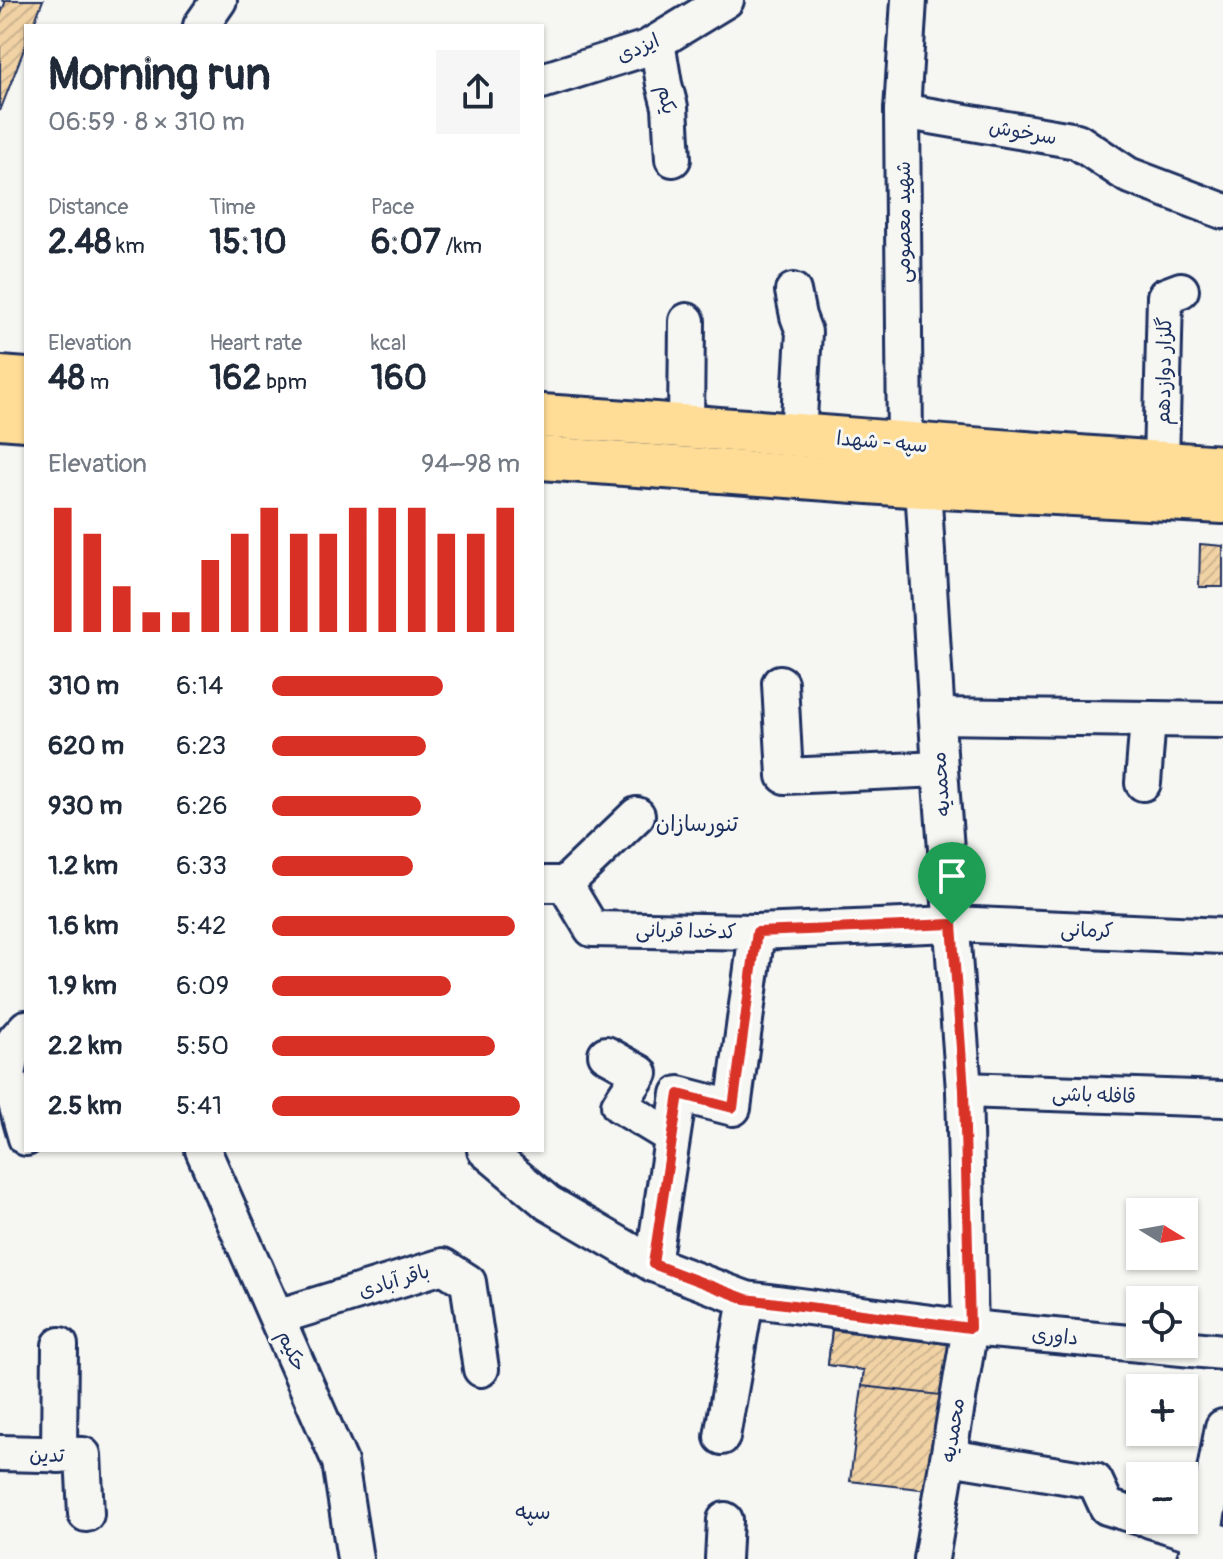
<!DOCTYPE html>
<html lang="en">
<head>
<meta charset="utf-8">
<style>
  body { margin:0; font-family:Pangolin,"Playpen Sans Arabic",sans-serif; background:#f6f6f7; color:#1f2937; height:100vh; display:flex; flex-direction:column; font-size:30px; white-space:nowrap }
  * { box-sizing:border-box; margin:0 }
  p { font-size:26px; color:#747a83 }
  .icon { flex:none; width:44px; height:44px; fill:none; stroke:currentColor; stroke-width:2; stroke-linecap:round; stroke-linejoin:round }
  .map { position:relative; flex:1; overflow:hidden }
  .drawer { position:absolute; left:24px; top:24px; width:520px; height:1128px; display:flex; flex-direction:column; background:#fff; border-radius:0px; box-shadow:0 2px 6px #0004 }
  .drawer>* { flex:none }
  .needle { width:52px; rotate:101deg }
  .fabs { position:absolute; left:1126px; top:1198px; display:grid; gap:16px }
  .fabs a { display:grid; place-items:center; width:72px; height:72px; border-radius:0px; background:#fff; box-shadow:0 2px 6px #0004; font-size:40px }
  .pin { position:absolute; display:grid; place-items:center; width:68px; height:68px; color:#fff; margin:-82px -34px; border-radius:50% 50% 50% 0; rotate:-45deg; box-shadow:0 0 8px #0007 }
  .pin .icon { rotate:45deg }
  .round { display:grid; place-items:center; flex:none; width:84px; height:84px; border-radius:0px; background:#f6f6f7 }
  .summary { display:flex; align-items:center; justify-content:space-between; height:136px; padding:0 24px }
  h1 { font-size:44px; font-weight:700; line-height:60px }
  .figures { display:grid; grid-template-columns:repeat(3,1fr); gap:12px; height:136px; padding:8px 24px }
  .figures div { display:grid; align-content:center }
  .figures b { font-size:34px; font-weight:700 }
  .figures small { font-size:22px; font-weight:400 }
  .figures p { font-size:22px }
  .chart { height:224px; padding:16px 24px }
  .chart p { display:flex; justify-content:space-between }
  .chart svg { width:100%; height:144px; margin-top:8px; stroke:#d93025; stroke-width:6 }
  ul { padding:0 24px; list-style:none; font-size:26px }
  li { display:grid; grid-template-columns:128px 96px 1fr; align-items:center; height:60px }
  li i { height:20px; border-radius:10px; background:#d93025 }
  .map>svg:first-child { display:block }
</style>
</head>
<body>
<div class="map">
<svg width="1223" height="1559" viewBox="0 0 1223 1559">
  <defs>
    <pattern id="building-hatch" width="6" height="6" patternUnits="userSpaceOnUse" patternTransform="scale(2)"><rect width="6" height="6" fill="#f1d2a4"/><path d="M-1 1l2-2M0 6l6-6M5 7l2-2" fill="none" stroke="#ceb590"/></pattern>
  </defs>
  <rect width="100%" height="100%" fill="#f6f6f2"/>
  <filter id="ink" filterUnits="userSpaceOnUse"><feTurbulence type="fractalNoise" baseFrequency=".0125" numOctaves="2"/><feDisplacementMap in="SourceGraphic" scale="16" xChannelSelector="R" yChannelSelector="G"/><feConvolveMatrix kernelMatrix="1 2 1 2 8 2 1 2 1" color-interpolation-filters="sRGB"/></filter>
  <g filter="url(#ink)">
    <!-- building -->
    <g fill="url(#building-hatch)" stroke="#1b2f5e" stroke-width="2">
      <path d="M6,0H43L33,26H26V44L0,111V17Z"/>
      <path d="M1200,544L1223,546V587H1199Z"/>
      <path d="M832,1330L956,1345L937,1491L850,1481L864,1370L828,1365Z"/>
      <path d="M832,1330L956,1345L949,1396L862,1386L864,1370L828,1365Z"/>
    </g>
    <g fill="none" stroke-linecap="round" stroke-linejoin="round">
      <!-- minor casing -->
      <g stroke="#1b2f5e" stroke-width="40">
        <g id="minor">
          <path d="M201,26L219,0"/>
          <path d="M657,42L664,84L670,107L673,159"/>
          <path d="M542,81L647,48L726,0"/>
          <path d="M902,111L1077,141L1128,175L1223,211"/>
          <path d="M793,291L798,316L804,332L798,435"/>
          <path d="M686,426L687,321"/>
          <path d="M905,444L902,111L909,0"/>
          <path d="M1161,463L1165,296L1181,290"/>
          <path d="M923,486L940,769L964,1090L970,1328L931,1559"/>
          <path d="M780,683L785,776L940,769"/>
          <path d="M937,716L1223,720"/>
          <path d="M1143,783L1148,719"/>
          <path d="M542,884H565L592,929L757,932L952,924L1223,936"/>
          <path d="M565,884L637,815"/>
          <path d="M26,1028L15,1040L8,1075L26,1138"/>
          <path d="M606,1054L640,1073L619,1105L672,1137"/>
          <path d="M964,1090L1223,1099"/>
          <path d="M203,1150L340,1462L355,1559"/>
          <path d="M485,1150L548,1203L653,1264L746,1299L970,1328L1140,1344"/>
          <path d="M653,1264L679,1094L733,1108L757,932"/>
          <path d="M277,1317L443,1266L468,1282L481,1369"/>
          <path d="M1141,1344L1223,1352"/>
          <path d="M722,1437L746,1299"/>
          <path d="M0,1453L83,1455L86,1514"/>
          <path d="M59,1455L60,1345"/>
          <path d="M949,1457L1095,1481L1107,1507L1140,1517"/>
          <path d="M1150,1520L1223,1543"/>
          <path d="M723,1559L725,1520"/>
          <path d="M1195,1559L1203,1537L1223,1427"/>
        </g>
      </g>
      <!-- major casing -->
      <g stroke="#1b2f5e" stroke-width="48">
        <g id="major">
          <path d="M0,378L26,380"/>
          <path d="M542,416C769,431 996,453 1223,467"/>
          <path d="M0,417L26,419"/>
          <path d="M542,458L923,486L1223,502"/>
        </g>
      </g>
      <!-- path -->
      <path stroke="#1b2f5e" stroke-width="5" stroke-dasharray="2 6" stroke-linecap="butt" d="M0,9L4,0"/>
      <!-- minor -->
      <use href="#minor" stroke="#f6f6f2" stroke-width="34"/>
      <!-- major -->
      <use href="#major" stroke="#ffdd96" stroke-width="42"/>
    </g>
  </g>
  <g fill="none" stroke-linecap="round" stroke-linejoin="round" filter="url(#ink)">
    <!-- route casing -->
    <g stroke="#fff" stroke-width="16">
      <path id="route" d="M952,924L964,1090L970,1328L746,1299L653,1264L679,1094L733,1108L757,932Z"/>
    </g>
    <!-- route -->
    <use href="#route" stroke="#d93025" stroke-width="10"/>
  </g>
  <g text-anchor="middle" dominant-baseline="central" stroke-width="6" stroke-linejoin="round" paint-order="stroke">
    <!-- street labels -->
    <g font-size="20" fill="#1b2f5e" stroke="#f6f6f2">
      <text transform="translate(638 48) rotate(-23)">ایزدی</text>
      <text transform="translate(667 100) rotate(81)">یکم</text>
      <text transform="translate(1023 132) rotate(10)">سرخوش</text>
      <text transform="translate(903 222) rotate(-90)">شهید معصومی</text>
      <text transform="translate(1164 371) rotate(-89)">گلزار دوازدهم</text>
      <text transform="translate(882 442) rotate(5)">سپه - شهدا</text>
      <text transform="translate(941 784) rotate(-94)">محمدیه</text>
      <text transform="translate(1087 930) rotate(2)">کرمانی</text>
      <text transform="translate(686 931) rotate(1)">کدخدا قربانی</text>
      <text transform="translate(1094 1095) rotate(2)">قافله باشی</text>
      <text transform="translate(394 1281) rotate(-17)">باقر آبادی</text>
      <text transform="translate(1055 1336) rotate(5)">داوری</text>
      <text transform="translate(292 1351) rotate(67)">حکیم</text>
      <text transform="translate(953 1430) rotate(-81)">محمدیه</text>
      <text transform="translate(47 1455) rotate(1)">تدین</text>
    </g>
    <!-- neighbourhood labels -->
    <g font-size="22" fill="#1b2f5e" stroke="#f6f6f2">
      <text x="697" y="824">تنورسازان</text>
      <text x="533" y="1512">سپه</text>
    </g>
  </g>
</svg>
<div class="fabs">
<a><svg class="needle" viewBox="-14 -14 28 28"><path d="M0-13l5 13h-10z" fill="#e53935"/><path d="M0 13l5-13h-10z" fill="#747a83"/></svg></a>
<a><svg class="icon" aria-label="locate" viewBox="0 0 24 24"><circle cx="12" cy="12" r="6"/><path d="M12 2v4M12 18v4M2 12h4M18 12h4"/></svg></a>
<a>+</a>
<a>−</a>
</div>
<div class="pin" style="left:952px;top:924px;background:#1e9e55"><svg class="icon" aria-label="arrive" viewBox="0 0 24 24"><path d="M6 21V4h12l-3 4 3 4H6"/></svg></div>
<section class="drawer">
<div class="summary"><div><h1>Morning run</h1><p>06:59 · 8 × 310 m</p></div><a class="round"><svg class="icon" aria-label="share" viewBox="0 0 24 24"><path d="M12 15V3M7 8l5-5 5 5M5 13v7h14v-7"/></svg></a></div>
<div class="figures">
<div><p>Distance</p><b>2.48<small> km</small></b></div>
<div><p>Time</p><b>15:10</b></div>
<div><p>Pace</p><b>6:07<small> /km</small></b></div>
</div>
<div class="figures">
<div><p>Elevation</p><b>48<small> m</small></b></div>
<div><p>Heart rate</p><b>162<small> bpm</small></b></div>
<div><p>kcal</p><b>160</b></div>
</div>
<div class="chart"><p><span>Elevation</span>94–98 m</p>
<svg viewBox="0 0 160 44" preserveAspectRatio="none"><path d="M5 44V6M15 44V14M25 44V30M35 44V38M45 44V38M55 44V22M65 44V14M75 44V6M85 44V14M95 44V14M105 44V6M115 44V6M125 44V6M135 44V14M145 44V14M155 44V6"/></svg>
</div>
<ul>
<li><b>310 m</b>6:14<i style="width:69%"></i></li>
<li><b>620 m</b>6:23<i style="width:62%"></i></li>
<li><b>930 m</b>6:26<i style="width:60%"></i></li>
<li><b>1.2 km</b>6:33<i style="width:57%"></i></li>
<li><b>1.6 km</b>5:42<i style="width:98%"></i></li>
<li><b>1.9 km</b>6:09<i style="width:72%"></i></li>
<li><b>2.2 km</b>5:50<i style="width:90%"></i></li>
<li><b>2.5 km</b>5:41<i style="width:100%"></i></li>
</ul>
</section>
</div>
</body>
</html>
